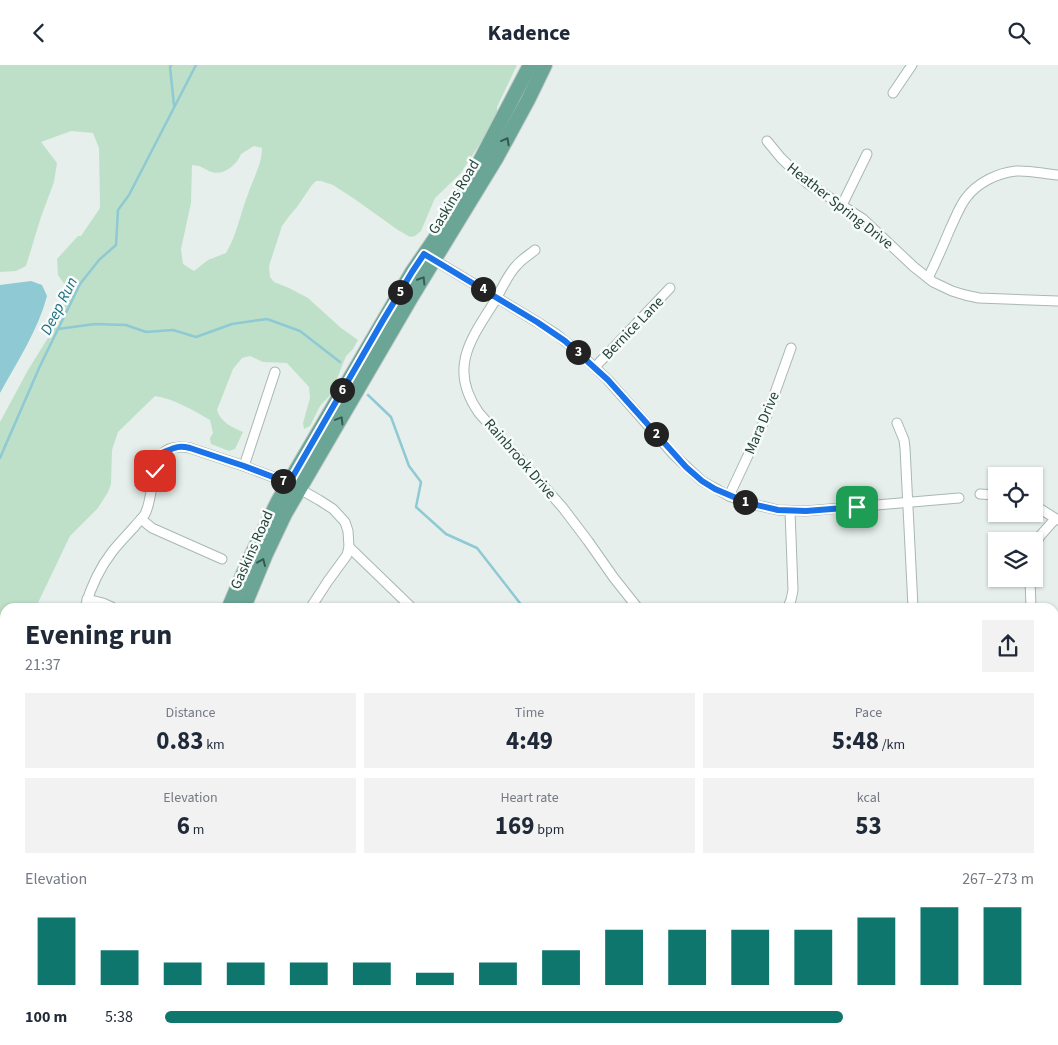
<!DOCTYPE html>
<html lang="en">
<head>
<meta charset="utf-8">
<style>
  body { margin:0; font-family:"Source Sans 3",sans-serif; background:#f2f2f3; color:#1f2937; height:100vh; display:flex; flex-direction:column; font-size:19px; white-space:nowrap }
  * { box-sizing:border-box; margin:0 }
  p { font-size:16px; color:#747a83 }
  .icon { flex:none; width:28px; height:28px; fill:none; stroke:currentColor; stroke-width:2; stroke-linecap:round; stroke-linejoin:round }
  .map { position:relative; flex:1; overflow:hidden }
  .panel { position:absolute; left:0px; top:538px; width:1059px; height:442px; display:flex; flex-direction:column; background:#fff; border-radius:15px 15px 0 0; box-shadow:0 1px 4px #0004 }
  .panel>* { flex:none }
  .buttons { position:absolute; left:988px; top:402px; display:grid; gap:10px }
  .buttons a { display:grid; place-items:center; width:55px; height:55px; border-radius:0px; background:#fff; box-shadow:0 1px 4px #0004; font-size:25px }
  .pin { position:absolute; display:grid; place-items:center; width:42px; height:42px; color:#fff; margin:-21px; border-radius:10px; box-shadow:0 2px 8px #0006 }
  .km { position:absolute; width:25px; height:25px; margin:-12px; border-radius:50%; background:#222; color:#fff; font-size:14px; line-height:25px; text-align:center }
  .round { display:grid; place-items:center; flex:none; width:52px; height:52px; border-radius:0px; background:#f2f2f3 }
  .summary { display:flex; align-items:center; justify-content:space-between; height:85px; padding:0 25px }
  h1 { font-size:28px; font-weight:700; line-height:38px }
  .stats { display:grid; grid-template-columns:repeat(3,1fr); gap:8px; height:85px; padding:5px 25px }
  .stats div { display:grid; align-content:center; border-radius:0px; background:#f2f2f3; text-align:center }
  .stats b { font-size:25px; font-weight:700 }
  .stats small { font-size:14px; font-weight:400 }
  .stats p { font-size:14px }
  .chart { height:140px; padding:10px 25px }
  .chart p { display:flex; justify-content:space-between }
  .chart svg { width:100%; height:90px; margin-top:5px; stroke:#0f766e; stroke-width:6 }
  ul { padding:0 25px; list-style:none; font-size:16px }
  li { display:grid; grid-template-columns:80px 60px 1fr; align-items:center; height:38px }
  li i { height:12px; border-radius:6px; background:#0f766e }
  header { display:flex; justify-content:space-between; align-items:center; height:65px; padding:0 25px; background:#fff; font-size:22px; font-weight:700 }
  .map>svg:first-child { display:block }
</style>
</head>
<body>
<header><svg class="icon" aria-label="back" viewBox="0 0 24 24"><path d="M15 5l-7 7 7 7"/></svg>Kadence<svg class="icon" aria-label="search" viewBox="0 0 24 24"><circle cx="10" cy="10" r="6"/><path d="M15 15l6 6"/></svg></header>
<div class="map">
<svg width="1058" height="980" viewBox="0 0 1058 980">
  <rect width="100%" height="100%" fill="#e6efeb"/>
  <!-- built -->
  <path fill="#d4dfda" d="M1054,663H1058V980H696L695,975H1054Z"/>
  <!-- green -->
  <g fill="#bfe0c8" fill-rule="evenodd">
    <path d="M0,0H517L497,42V49L483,74L460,109L435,133L421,166L415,171L410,172L398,165L353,133L333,120L321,116H316L312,120L297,142L290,150L282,161L269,201L270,212L274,217L289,223L308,233L341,263L358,275L353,284L346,291L331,329L320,341L310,361L304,364L303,358L310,333L309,322L287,298L263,297L250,291L242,293L233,304L217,345C221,358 232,362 243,367L235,384L229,386L211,379L210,373L213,368L210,355C193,345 174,334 155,331L118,367L112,385L111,419L108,427L98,443L70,471L36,542H5V689L0,695V357L28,305L56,260L64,232L65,220L58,210L57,194L78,171H81L100,143L99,83L93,68L71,66L41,77L57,98L54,117L41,152L26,201L16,206L0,207ZM254,81L262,83C262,99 253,114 248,129C240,149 237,170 226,188L208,195L194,206L183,199L181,184L191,138L192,100C203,101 203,104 212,107C223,111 237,100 241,89Z"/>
    <rect x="1054" y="688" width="4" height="81"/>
    <path d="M0,882L5,906V975H19L20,980H0Z"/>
    <rect x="710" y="975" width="55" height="5"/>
  </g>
  <!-- water -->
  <path fill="#8ec9d4" d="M31,216L42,220L47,231C38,265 17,297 0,328V220Z"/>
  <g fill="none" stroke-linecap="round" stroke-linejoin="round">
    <!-- stream -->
    <g stroke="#8ec9d4" stroke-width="2.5">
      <path d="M171,0L170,2L174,40"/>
      <path d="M58,264L95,259L126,260L146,267L173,265L196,272L232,259L267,254L300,266L340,297"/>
      <path d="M368,330L391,352L409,401L421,417L416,442L446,469L477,483L523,542"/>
      <path d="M0,393L40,301L80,219L99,195L116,180L118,145L129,130L196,0"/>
      <path d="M659,975L660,980"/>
    </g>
    <!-- minor casing -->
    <g stroke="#a8b8b2" stroke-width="11">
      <g id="minor">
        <path d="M893,28L912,0"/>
        <path d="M767,76L781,93L807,118L863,154L914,202L933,217L952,226L965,230L979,233L1058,236"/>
        <path d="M842,140L867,89"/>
        <path d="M535,185C529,190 522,194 517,200C507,210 502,224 495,236C470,275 448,304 479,348L563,443L588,476L614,513L637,542"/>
        <path d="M431,193L537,257L556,269L577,286L608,315L674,390L702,416L729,431L748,438L778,445L806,446L959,433"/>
        <path d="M928,213C936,197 943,181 950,164C955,154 959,142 966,133C977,118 997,108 1016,106C1030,105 1044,109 1058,110"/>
        <path d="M595,302L670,223"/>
        <path d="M897,358L904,375L905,383L913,542"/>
        <path d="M244,401L275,307"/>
        <path d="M980,429L996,430"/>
        <path d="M729,431L767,350L791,283"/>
        <path d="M1034,440L1058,455"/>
        <path d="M141,454L152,463L222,494"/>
        <path d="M349,482L411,542"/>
        <path d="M1034,482L1040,471L1055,454"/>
        <path d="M1030,514L1031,542"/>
        <path d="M87,534L103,538L112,542"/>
        <path d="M85,542C91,522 98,505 112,487C119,478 127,470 135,461C138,457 142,454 145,449C153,434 151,404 161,390C168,381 180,381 190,383L244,401L289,418L319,435L333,444L345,457L348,466L349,482L347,490L328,516L311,542"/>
        <path d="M788,542L791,535L793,525L790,446"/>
        <path d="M1054,610H1058"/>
        <path d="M0,789L5,796"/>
        <path d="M58,975L59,980"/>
        <path d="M178,975V980"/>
        <path d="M411,975L413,980"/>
        <path d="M284,980L285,975"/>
        <path d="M316,980L317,975"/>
        <path d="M499,980V975"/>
      </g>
    </g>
    <!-- primary casing -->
    <g stroke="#c2cac8" stroke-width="16">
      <g id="primary">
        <path d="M229,542L248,497L278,436L412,207L434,175L470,115L530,0"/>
        <path d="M244,542L266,489L285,449L411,233L497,92L528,35L545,0"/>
        <path d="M129,980V975"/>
        <path d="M141,980L142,975"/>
      </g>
    </g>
    <!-- minor -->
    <use href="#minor" stroke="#fff" stroke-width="9"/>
    <!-- primary -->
    <use href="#primary" stroke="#6aa596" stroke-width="14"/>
  </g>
  <!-- one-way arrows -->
  <defs><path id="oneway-chevron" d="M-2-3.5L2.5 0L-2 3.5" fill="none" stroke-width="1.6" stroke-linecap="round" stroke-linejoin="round" transform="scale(1.25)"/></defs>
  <g stroke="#365b51">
    <use href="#oneway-chevron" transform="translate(506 76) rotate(-61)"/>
    <use href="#oneway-chevron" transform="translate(422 215) rotate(-58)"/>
    <use href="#oneway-chevron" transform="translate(340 355) rotate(-59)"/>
    <use href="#oneway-chevron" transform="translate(262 497) rotate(-67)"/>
  </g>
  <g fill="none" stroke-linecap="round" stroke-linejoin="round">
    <!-- route casing -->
    <g stroke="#fff" stroke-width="10">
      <path id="route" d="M155,406L162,388C174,383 177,380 190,383L244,401L289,418L382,257L412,207L424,189L537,257L565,276L608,315L686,402L702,416L715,424L748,438L778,445L806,446L857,442"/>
    </g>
    <!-- route -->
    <use href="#route" stroke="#1a73e8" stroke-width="6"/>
  </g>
  <g text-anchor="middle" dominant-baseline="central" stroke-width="5" stroke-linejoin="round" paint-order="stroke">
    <!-- street labels -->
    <g font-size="15" fill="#24423a" stroke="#f7fbf9">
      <text transform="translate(454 132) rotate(-59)">Gaskins Road</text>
      <text transform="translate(840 141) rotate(38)">Heather Spring Drive</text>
      <text transform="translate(633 263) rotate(-46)">Bernice Lane</text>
      <text transform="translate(762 358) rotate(-67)">Mara Drive</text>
      <text transform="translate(520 394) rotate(49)">Rainbrook Drive</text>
      <text transform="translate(252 485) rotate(-66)">Gaskins Road</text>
    </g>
    <!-- water labels -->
    <g font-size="16" font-style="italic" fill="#1c6f80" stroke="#f7fbf9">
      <text transform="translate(59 241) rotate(-63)">Deep Run</text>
    </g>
  </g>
</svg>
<div class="buttons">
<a><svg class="icon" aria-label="locate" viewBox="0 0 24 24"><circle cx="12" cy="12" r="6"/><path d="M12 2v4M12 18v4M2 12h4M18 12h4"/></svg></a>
<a><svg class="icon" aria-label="layers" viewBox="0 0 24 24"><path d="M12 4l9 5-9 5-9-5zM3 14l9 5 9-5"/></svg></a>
</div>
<div class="pin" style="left:857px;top:442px;background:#1e9e55"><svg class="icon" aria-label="arrive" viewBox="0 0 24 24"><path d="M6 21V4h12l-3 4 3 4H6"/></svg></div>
<div class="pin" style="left:155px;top:406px;background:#d93025"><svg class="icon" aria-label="check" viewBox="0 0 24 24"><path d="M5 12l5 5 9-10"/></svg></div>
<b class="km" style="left:745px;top:437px">1</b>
<b class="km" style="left:656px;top:369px">2</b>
<b class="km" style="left:578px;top:287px">3</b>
<b class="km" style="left:483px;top:224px">4</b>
<b class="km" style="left:400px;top:227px">5</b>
<b class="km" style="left:342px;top:325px">6</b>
<b class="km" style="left:283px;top:416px">7</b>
<section class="panel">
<div class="summary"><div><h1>Evening run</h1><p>21:37</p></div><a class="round"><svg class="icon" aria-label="share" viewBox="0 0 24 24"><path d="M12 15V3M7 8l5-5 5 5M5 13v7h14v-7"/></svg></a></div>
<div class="stats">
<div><p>Distance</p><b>0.83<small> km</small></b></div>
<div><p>Time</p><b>4:49</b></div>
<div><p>Pace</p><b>5:48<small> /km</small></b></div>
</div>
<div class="stats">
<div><p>Elevation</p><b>6<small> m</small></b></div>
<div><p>Heart rate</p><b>169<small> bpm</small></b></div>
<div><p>kcal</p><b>53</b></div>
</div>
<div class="chart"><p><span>Elevation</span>267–273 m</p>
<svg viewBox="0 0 160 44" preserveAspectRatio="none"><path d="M5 44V11M15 44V27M25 44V33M35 44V33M45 44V33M55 44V33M65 44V38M75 44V33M85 44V27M95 44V17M105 44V17M115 44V17M125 44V17M135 44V11M145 44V6M155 44V6"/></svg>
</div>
<ul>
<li><b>100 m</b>5:38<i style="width:78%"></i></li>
</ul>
</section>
</div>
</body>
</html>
